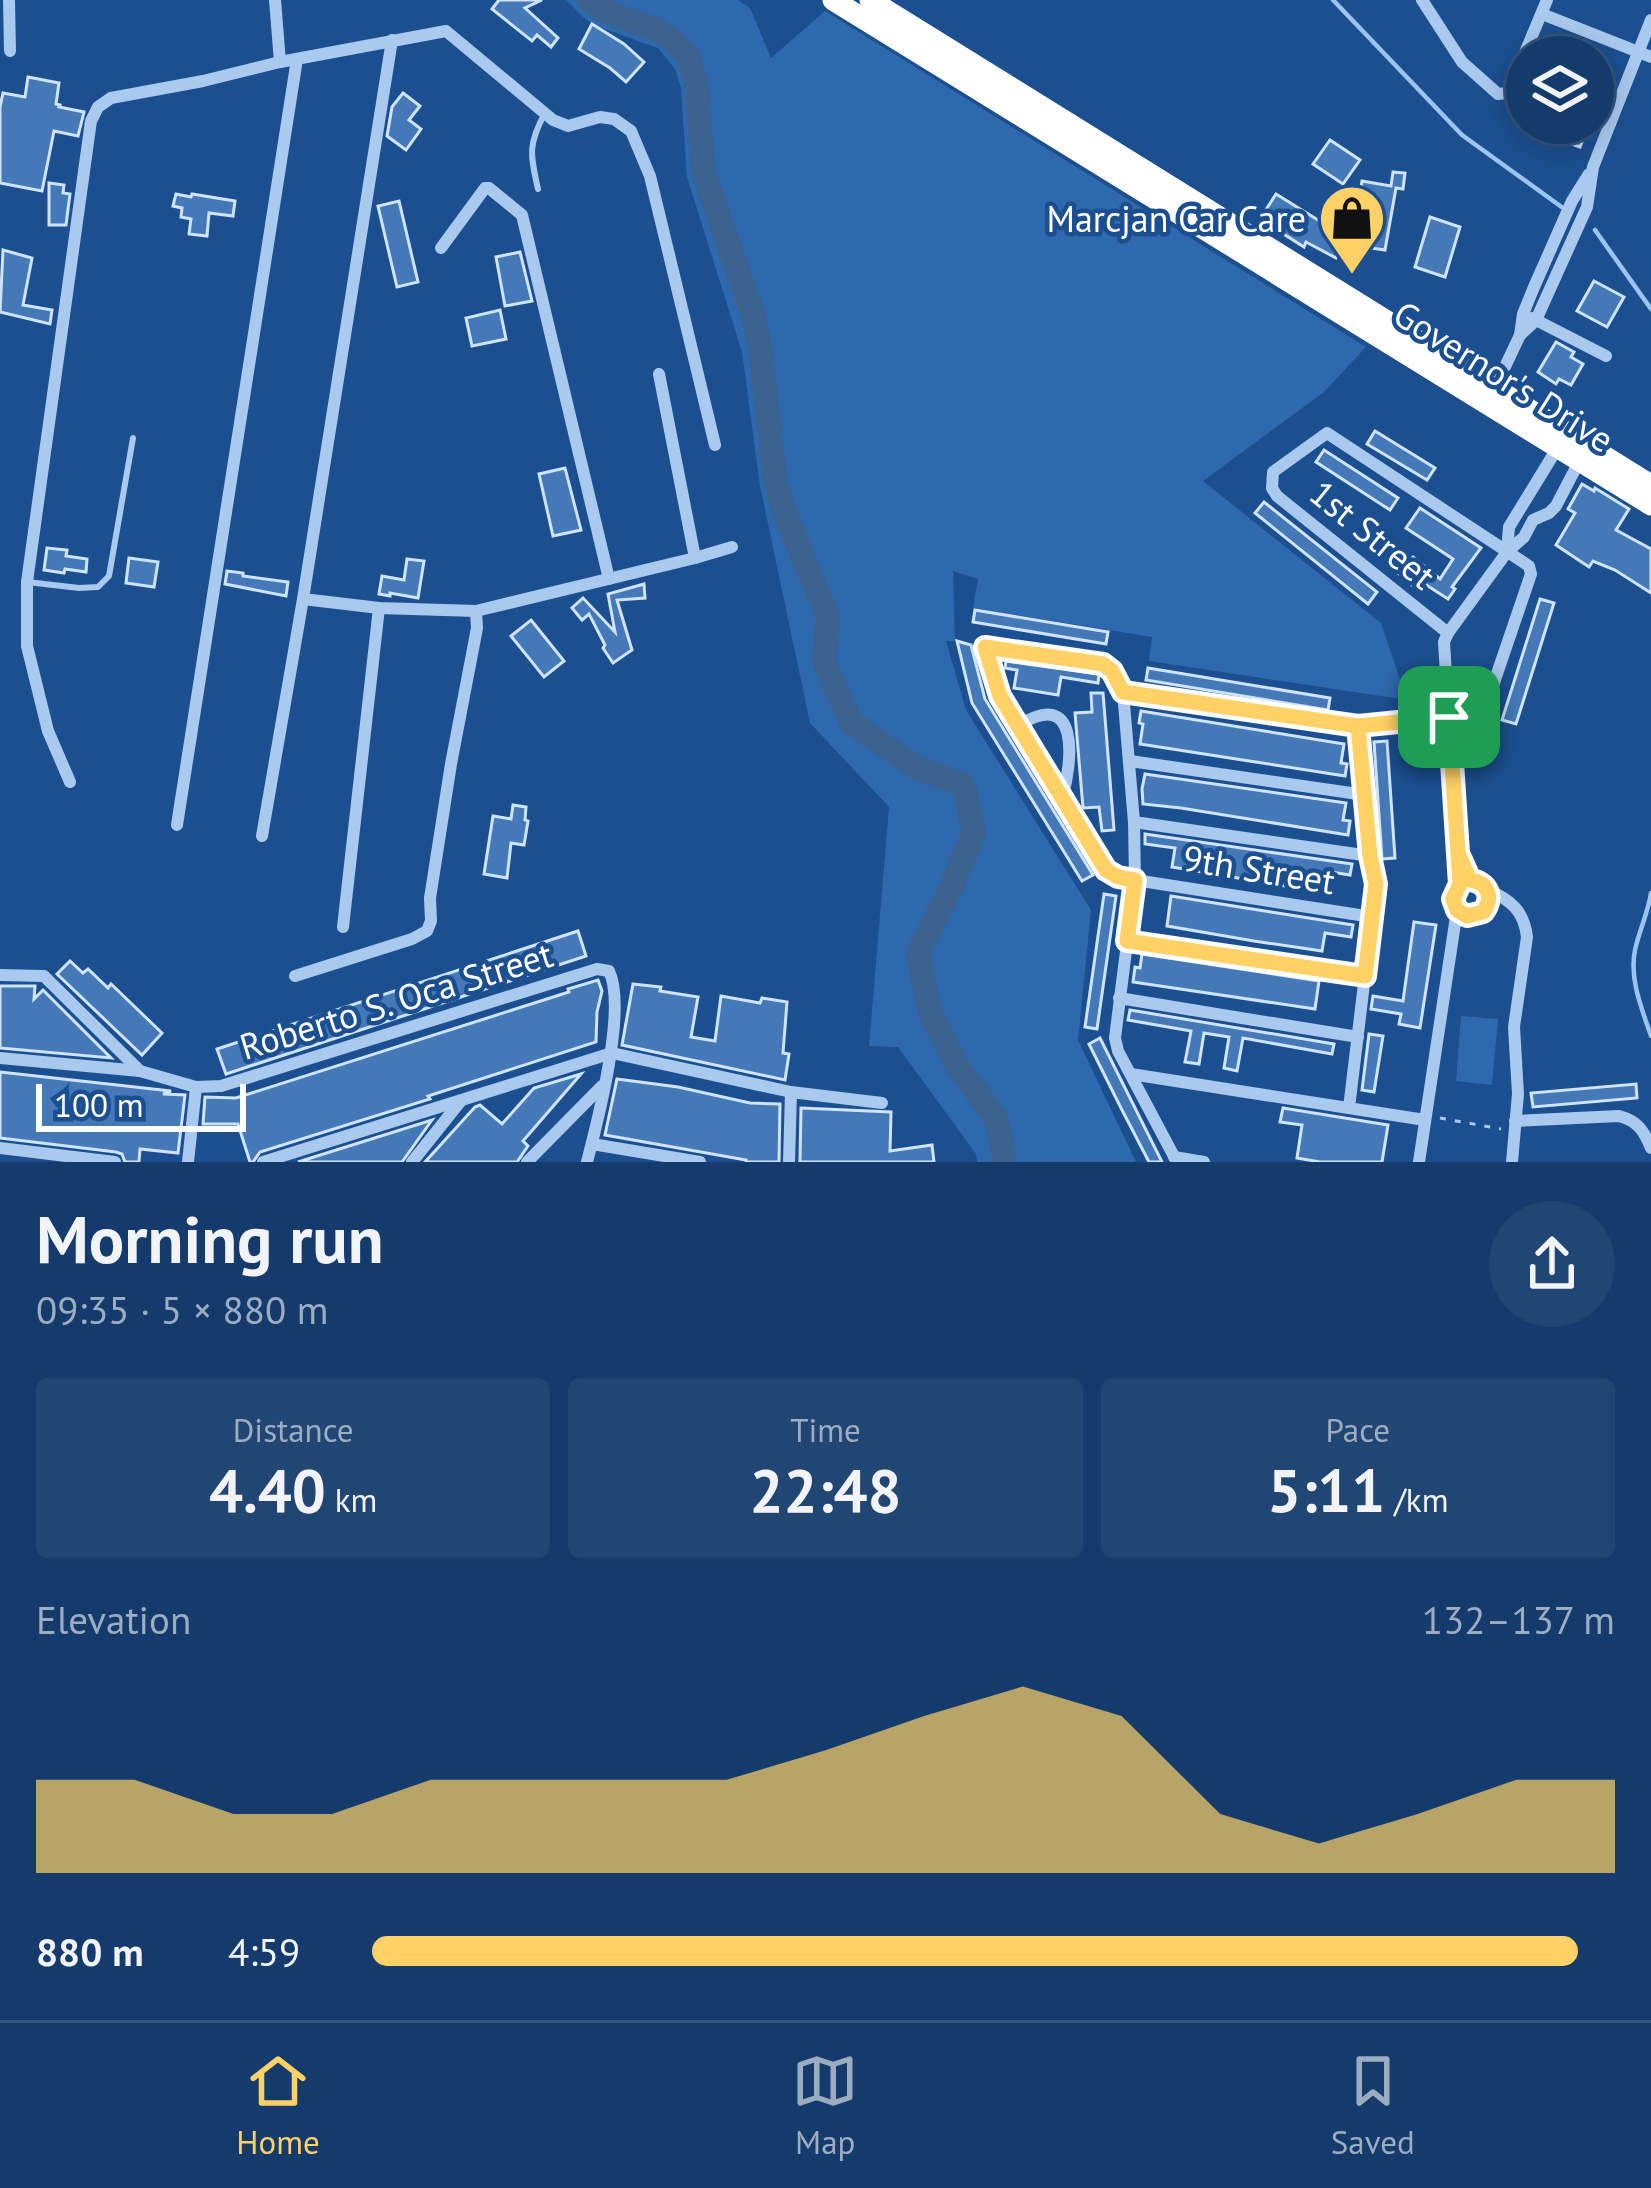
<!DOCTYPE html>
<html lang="en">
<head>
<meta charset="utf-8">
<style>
  body { margin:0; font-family:"PT Sans",sans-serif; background:#214673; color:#f1f3f6; height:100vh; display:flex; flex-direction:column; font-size:45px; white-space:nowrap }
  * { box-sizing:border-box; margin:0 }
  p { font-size:39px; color:#9dadc1 }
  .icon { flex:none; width:66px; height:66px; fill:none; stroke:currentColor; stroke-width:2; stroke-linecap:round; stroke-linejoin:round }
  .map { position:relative; height:1162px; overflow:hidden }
  .details { display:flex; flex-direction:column; background:#143b6b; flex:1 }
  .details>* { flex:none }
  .controls { position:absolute; left:1506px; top:36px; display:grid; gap:24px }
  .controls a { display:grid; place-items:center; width:108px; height:108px; border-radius:50%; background:#143b6b; box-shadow:0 6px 30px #0003,0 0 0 3px #33557e; font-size:60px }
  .scale { position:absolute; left:36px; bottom:30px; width:210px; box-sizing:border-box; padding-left:12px; border:6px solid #fff; border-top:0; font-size:33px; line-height:42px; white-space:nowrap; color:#fff; -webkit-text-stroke:9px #1b4f8f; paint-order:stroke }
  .pin { position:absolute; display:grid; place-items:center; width:102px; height:102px; color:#fff; margin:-51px; border-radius:24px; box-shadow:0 6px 18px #0006 }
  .round { display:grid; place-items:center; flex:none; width:126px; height:126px; border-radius:63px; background:#214673 }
  .headline { display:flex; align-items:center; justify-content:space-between; height:204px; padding:0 36px }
  h1 { font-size:66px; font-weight:700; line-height:90px }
  .metrics { display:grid; grid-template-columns:repeat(3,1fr); gap:18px; height:204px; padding:12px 36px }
  .metrics div { display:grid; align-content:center; border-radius:12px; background:#214673; text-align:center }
  .metrics b { font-size:60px; font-weight:700 }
  .metrics small { font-size:33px; font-weight:400 }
  .metrics p { font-size:33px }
  .chart { height:336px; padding:24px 36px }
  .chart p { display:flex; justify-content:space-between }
  .chart svg { width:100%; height:216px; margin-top:12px; fill:#ffd166; opacity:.7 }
  ul { padding:0 36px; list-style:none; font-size:39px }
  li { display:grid; grid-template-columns:192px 144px 1fr; align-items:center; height:90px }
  li i { height:30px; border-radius:15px; background:#ffd166 }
  .tabs { display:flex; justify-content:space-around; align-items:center; height:168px; border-top:3px solid #33557e; background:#143b6b; font-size:33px; color:#9dadc1 }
  .tabs a { display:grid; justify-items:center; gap:6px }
  .tabs .on { color:#ffd166 }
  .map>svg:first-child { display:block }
</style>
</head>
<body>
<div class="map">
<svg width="1651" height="1162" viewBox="0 0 1651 1162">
  <rect width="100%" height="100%" fill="#1b4f8f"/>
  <!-- green -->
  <g fill="#2e69ad">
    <path d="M566,0H738L750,8L771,58L825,11L1366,347L1324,392L1203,481L1381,623L1407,700L1149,661L1152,637L973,608L978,579L953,571L955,641H946L966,710L1091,910L1078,1040L1136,1162H977L976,1154L898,1047L869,1046L889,807L810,723L760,486L742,352L687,177L681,88L675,69L658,48L599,27L585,19Z"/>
    <path d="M1461,1016L1498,1019L1492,1085L1456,1081Z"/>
  </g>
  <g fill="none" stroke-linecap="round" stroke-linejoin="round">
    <!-- stream -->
    <g stroke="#9cc4f0" stroke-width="4.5">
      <path d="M1333,0L1462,135L1563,208"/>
      <path d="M1595,230L1651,309"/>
      <path d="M1651,893C1648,913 1639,931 1635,950C1629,979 1642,1009 1651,1036"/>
    </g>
    <!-- river -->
    <path stroke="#3c6290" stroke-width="24" d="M589,0L606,12L656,29L675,42L688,57L696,82L704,174L753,314L760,347L776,485L785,513L828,617L824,661L851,722L917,768L964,785L974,832L951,888L918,953L930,1012L958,1067L996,1118L1005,1162"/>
  </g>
  <!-- building -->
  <g fill="#4478b7" stroke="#cfe3fa" stroke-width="3">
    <path d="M499,0H542L525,8L558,38L551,47L537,35L532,41L492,9Z"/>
    <path d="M592,24L624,44L644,62L626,82L610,68L579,49Z"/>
    <path d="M28,77L59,83L56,104L60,105L59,107L84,112L78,136L54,131L42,191L0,183V107L3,93L25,97Z"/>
    <path d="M403,93L420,106L409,120L421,129L406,150L387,136L392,107Z"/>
    <path d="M1552,123H1594L1590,136L1585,134L1580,147L1547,135Z"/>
    <path d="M1330,140L1360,160L1343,184L1313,164Z"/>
    <path d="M1393,172L1405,173L1403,189L1396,188L1385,250L1351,245L1362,181L1391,186Z"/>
    <path d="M49,183L64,185L63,193L70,194L66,225H49Z"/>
    <path d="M176,194L191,197L192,194L235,201L233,216L209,213L207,236L189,234L191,219L181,217L182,208L173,206Z"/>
    <path d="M1276,194L1347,238L1336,258L1306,242L1304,247L1260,219Z"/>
    <path d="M399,201L418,282L397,287L378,206Z"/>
    <path d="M1430,217L1460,227L1445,277L1415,267Z"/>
    <path d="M3,250L32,258L23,305L52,310L50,324L0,312Z"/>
    <path d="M520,252L532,301L505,306L496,257Z"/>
    <path d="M1594,281L1624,297L1607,327L1577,311Z"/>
    <path d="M500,310L506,339L472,346L466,318Z"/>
    <path d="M1556,342L1574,352L1571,357L1583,364L1571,385L1559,379L1556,384L1538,372Z"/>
    <path d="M1375,431L1435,468L1427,480L1367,444Z"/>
    <path d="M1324,450L1398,498L1390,510L1316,462Z"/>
    <path d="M565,468L581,530L553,536L539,474Z"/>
    <path d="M1582,484L1594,491L1595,488L1629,509L1616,530L1651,549V593L1615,570L1593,561L1589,567L1556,545L1575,513L1568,509Z"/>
    <path d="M1264,502L1377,592L1368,604L1255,513Z"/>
    <path d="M1420,508L1481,548L1452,587L1455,589L1448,599L1417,579L1412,585L1399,574L1413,557L1440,579L1453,559L1406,528Z"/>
    <path d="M47,548L67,550L66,556L87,559L86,572L65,569L64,573L44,570Z"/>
    <path d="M129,558L158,562L154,587L126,583Z"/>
    <path d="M407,559L424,561L418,598L390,593V596L379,594L382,576L404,580Z"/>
    <path d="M227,571L243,573V576L288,582L286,596L225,584Z"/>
    <path d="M644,584L645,598L617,600L632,650L613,663L603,648L605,645L589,614L582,620L572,608L583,598L615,632L608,594Z"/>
    <path d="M1540,599L1554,603L1516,724L1502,720Z"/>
    <path d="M975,610L1108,632L1106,644L973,622Z"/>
    <path d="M531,620L564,661L544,677L511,636Z"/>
    <path d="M957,641L971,645L985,699L1093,875L1082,881L972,703Z"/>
    <path d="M1006,661L1099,674L1098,683L1061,677L1058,695L1014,688L1017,670L1005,668Z"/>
    <path d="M1148,668L1330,698L1328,710L1146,680Z"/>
    <path d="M1091,693H1103L1114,830L1102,831L1099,807L1083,808L1075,713L1092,712Z"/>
    <path d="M1141,711L1344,744L1341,763L1347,764L1345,776L1140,744L1143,724L1139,723Z"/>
    <path d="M1387,741L1395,858L1382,859L1374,742Z"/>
    <path d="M1145,774L1346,803L1343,820L1350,821L1348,835L1181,808L1143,804L1142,789Z"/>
    <path d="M513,805L526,807L525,820L528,821L524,845L511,843L507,878L484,874L493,816L511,819Z"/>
    <path d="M1145,834L1352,864L1350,875L1331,872L1327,893L1172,867L1175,848L1145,844Z"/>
    <path d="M1104,894L1116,896L1097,1029L1085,1027Z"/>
    <path d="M1171,896L1271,912L1353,925L1351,937L1325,933L1322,951L1254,941L1167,926Z"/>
    <path d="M1414,922L1436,925L1420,1028L1399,1024L1401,1014L1371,1009L1373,996L1403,1001Z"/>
    <path d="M578,931L586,956L226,1074L217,1049Z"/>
    <path d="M1142,954L1319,981L1315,1009L1133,982L1135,967L1140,968Z"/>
    <path d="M70,961L83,973L88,969L108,988L111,984L162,1033L142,1055L57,974Z"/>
    <path d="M598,980L602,991L597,1012L596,1042L428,1096L430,1099L260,1152L253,1162H250L238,1124H203L205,1097L236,1098L569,992L568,989Z"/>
    <path d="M633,984L661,987L660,991L698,997L691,1037L715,1041L721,996L760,1003L762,998L787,1002L783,1053L789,1054L785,1080L622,1045Z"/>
    <path d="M0,986H35L34,999L43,990L111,1058L0,1048Z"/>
    <path d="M1130,1010L1334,1044L1332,1054L1243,1038L1237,1071L1224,1068L1229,1037L1204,1033L1199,1064L1185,1062L1191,1031L1128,1020Z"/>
    <path d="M1369,1034L1383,1036L1374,1092L1362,1090Z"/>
    <path d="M1100,1038L1162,1162H1149L1121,1108L1089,1044Z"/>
    <path d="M0,1072L171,1091L163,1094L185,1095L178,1153L140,1149L139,1162H125L122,1154L116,1152L0,1138Z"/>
    <path d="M581,1074L523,1141L528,1146L517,1162H425L475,1107L480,1105L502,1124L534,1088Z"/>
    <path d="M617,1079L678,1087L750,1103L780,1104L779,1162H746V1160L605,1135Z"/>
    <path d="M1636,1084L1637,1098L1533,1107L1531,1093Z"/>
    <path d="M801,1108L891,1112L890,1151L932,1145L934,1162H800Z"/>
    <path d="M1283,1108L1388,1125L1382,1162H1320L1297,1158L1302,1125L1280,1122Z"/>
    <path d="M432,1120L402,1162H298Z"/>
  </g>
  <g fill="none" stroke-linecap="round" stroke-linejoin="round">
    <!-- path -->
    <path stroke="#a9c9ee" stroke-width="3" stroke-dasharray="6 9" stroke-linecap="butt" d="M1440,1118L1501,1129"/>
    <!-- lane -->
    <g stroke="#a9c9ee" stroke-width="6">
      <path d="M538,189C530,154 528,144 545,113"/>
      <path d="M27,582L79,588L98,587L109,576L133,438"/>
    </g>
    <!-- street -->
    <g stroke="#a9c9ee" stroke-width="12">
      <path d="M9,0L10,51"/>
      <path d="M275,0L280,62"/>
      <path d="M1422,0L1462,62L1498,94L1507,93L1511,86L1547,0"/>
      <path d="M1542,14L1651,57"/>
      <path d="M441,248L485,188H489L522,215L609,579"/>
      <path d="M1532,318L1606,356"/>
      <path d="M1520,335L1536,320L1587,207L1593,167L1651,20"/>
      <path d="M659,374L695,558"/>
      <path d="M1494,390L1520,335L1523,314L1534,287L1572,201L1589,174"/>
      <path d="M1507,551L1509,527L1558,447"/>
      <path d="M303,599L379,608L476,611L695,558L732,547"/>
      <path d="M1123,692L1358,726L1478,713L1485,709L1531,574L1529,566L1327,433L1273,472L1272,488L1277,496L1448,633"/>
      <path d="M1018,726C1080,686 1073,761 1062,798"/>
      <path d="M1130,761L1365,795"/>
      <path d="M70,782L48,731L27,646V582L91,121L98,107L111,98L203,81L280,62L446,31L553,120L568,126L600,117L614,119L631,131L650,176L715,445"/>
      <path d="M1134,822L1370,856"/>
      <path d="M177,825L297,59"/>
      <path d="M262,836L303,599L392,40"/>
      <circle cx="1471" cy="898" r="18"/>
      <path d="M1459,884L1444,642L1448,633L1507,552L1524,537L1533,520L1549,513L1556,506L1582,456"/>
      <path d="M1488,890C1511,900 1524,911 1527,937L1514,1027L1518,1094L1512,1162"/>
      <path d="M343,927L379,608"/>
      <path d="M1127,941L1365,977"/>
      <path d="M0,975L44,976L140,1071"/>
      <path d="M295,976L412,939L427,931L431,921L430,898L451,764L477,628L476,611"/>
      <path d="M1119,998L1358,1037"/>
      <path d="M0,1058L140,1071L196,1087L221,1086L597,969L609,971C627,1008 598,1120 587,1162"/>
      <path d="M1131,1074L1425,1120"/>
      <path d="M1349,1108L1376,884L1370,856L1358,726"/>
      <path d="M1515,1121L1619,1116C1638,1121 1644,1131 1651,1148"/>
      <path d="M592,1144L700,1162"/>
      <path d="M0,1148L115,1162"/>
      <path d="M1174,1157L1204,1162"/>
      <path d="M188,1162L196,1087"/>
      <path d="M263,1162L612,1053L791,1092L882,1103"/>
      <path d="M412,1162L460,1102"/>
      <path d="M527,1162L602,1086"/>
      <path d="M789,1162L791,1092"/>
      <path d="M1177,1162L1118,1051L1115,1038L1135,880L1134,822L1123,692L1112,671L1104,664L985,647L1000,696L1110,874L1135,880L1372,917"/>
      <path d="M1419,1162L1457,910"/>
    </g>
    <!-- highway -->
    <g stroke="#fff" stroke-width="21">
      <path d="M833,0L1651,505"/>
      <path d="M870,0L1651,485"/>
    </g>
  </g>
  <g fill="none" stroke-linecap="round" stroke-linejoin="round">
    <!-- route casing -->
    <g stroke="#fff" stroke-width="24">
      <path id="route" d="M1449,717L1358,726L1123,692L1112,671L1103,664L985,647L1000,696L1106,870L1118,877L1135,880L1127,941L1365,976L1376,884L1370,856L1358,726L1449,717L1458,853L1470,880C1488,882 1494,898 1483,912L1467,916L1457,910L1453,899L1460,884L1449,717"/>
    </g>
    <!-- route -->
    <use href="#route" stroke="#ffd166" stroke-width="15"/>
  </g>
  <!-- icons -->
  <defs>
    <g id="shop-pin" transform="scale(3.45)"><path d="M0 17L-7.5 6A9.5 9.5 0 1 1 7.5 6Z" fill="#ffd166" stroke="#1b4f8f"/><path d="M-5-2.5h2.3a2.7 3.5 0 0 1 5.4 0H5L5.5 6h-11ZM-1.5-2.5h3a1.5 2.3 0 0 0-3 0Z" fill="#111"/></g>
  </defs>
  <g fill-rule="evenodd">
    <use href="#shop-pin" x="1352" y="218"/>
  </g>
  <g text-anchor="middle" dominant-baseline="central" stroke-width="9" stroke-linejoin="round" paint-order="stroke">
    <!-- poi labels -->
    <g font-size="36" fill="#fff" stroke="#1b4f8f" text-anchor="end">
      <text x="1306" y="218">Marcjan Car Care</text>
    </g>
    <!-- street labels -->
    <g font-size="36" fill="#fff" stroke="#1b4f8f">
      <text transform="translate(1504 376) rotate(32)">Governor's Drive</text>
      <text transform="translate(1373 534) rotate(39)">1st Street</text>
      <text transform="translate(1259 869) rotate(9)">9th Street</text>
      <text transform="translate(396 1000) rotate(-17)">Roberto S. Oca Street</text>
    </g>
  </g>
</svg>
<div class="controls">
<a><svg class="icon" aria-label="layers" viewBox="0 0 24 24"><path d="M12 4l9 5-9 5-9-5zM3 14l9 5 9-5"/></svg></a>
</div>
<div class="scale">100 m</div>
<div class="pin" style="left:1449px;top:717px;background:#1e9e55"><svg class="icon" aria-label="arrive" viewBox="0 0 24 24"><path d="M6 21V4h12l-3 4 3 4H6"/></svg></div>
</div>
<section class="details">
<div class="headline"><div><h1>Morning run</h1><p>09:35 · 5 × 880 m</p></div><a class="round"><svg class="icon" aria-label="share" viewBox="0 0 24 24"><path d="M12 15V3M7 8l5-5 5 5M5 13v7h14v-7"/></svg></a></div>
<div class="metrics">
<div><p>Distance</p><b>4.40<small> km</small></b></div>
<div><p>Time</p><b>22:48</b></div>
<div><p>Pace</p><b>5:11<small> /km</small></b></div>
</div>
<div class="chart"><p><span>Elevation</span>132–137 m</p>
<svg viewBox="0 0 160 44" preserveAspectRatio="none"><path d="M0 44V25L10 25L20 32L30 32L40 25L50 25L60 25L70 25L80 19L90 12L100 6L110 12L120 32L130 38L140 32L150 25L160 25V44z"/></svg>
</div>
<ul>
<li><b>880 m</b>4:59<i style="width:97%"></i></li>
</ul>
</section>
<nav class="tabs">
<a class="on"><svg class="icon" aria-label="home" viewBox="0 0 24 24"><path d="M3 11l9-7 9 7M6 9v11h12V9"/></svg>Home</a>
<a><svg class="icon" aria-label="map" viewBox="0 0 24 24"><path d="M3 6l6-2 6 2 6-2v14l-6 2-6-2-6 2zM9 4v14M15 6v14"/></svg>Map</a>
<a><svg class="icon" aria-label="saved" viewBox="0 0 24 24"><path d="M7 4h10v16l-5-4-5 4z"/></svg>Saved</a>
</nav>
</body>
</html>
